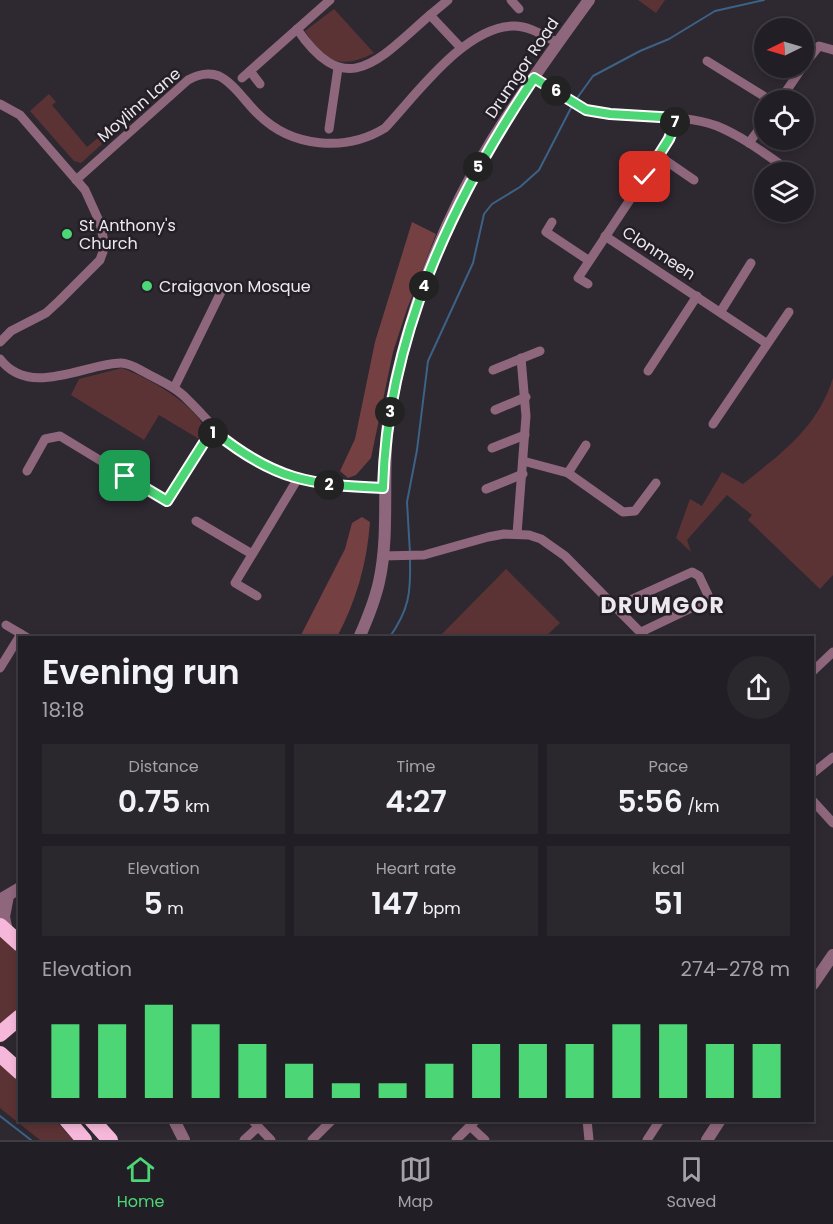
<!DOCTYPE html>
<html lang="en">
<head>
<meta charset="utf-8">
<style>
  body { margin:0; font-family:Poppins,sans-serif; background:#2a272d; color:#f1f3f6; height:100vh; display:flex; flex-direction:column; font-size:22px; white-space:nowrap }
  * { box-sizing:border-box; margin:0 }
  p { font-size:20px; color:#a2a2a7 }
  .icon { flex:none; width:33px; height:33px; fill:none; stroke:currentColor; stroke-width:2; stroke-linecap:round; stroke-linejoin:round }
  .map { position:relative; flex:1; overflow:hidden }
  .panel { position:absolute; left:18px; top:636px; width:796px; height:486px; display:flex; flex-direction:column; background:#221e25; border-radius:0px; box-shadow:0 3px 9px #0003,0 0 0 2px #3f3c42 }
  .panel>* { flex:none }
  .needle { width:39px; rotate:265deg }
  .controls { position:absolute; left:754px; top:18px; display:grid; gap:12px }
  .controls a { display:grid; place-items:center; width:60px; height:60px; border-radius:50%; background:#221e25; box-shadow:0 3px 9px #0003,0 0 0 2px #3f3c42; font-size:30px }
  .pin { position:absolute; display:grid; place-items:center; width:51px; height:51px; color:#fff; margin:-26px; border-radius:12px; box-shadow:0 3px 9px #0006 }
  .km { position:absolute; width:30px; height:30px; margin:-15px; border-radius:50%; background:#222; color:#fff; font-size:16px; line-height:30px; text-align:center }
  .round { display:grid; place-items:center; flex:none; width:63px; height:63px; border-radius:32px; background:#2a272d }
  .summary { display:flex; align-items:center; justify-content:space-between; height:102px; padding:0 24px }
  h1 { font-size:33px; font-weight:600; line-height:45px }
  .stats { display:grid; grid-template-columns:repeat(3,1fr); gap:9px; height:102px; padding:6px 24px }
  .stats div { display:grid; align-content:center; border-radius:0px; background:#2a272d; text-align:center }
  .stats b { font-size:30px; font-weight:600 }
  .stats small { font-size:16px; font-weight:400 }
  .stats p { font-size:16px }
  .chart { height:168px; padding:12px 24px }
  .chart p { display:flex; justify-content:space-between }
  .chart svg { width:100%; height:108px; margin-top:6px; stroke:#4cd676; stroke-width:6 }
  .tabs { display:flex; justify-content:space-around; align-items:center; height:84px; border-top:2px solid #3f3c42; background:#221e25; font-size:16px; color:#a2a2a7 }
  .tabs a { display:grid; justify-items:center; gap:3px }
  .tabs .on { color:#4cd676 }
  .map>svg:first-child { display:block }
</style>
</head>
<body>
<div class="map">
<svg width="833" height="1140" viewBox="0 0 833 1140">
  <rect width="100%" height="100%" fill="#2e2831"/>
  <!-- green -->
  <g fill="#5c3334">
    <path d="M638,0H665L656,13Z"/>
    <path d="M334,9L374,53C341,70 324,62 305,31Z"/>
    <path d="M49,94L56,102L52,105L87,147L98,138L102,144L81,163L74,161L30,111Z"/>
    <path d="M122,368C148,378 193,402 205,429L199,439L159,415L144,440L71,395L79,379Z"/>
    <path d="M833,378V575L820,589L748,520L752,515L727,495L687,540L691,552L676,538L690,499L702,506L722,472L743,484C783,452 817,428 833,378Z"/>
    <path d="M506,569L560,623L545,637H439Z"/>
    <path d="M0,935L12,945L20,958L19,1001L16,1010L0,1025Z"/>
    <path d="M0,1062L19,1081L20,1120L56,1121L73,1140H40L0,1108Z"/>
  </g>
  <!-- forest -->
  <g fill="#744042">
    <path d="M412,222L436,234L407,309L393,352L371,458L356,475L348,478L340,471L355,439L375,342Z"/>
    <path d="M362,517L370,522C367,564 356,601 337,637H300L345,549L352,523Z"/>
  </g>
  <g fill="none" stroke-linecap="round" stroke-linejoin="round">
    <!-- stream -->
    <g stroke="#3c6286" stroke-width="2">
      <path d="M575,101L593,76L640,51L669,39L715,11L764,0"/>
      <path d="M410,553L407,502L417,450L428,361L473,263L484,214L492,204L520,187L539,170L572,106"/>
      <path d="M389,638C409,610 411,593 410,559"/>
      <path d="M0,1116L31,1140"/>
    </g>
    <!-- minor -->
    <g stroke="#8f677c" stroke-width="9">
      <path d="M448,0L430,15L461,48"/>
      <path d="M511,0L519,9"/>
      <path d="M297,29C347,103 380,58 430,15"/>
      <path d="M707,61L770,100"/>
      <path d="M804,65L819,46L833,50"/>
      <path d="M250,71L260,84"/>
      <path d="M242,78L330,0"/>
      <path d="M534,78C551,89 570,105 590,110C631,122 676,111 717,126C744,137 768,156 791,172"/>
      <path d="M780,100L802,68"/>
      <path d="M0,104L20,115L85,190L100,223L105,246L100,260L59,301L46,313L11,331L0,342"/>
      <path d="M677,118L659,156L694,180"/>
      <path d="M329,129L338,68"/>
      <path d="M749,143L765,121"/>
      <path d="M76,180L188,80C197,75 209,72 219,76C234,83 246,103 258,114C292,148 346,152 385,128C416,95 465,26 514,26C530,26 544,36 558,43"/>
      <path d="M552,222L546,232L588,260"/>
      <path d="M605,236L766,343"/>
      <path d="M588,284L578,278L659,156"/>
      <path d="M721,311L751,263"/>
      <path d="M0,359C30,399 86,363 121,363C130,363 138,369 146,373C161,381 177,388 188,400C212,423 224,444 255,461C296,484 338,486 383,488"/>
      <path d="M493,370L540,351"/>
      <path d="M648,371L697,296"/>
      <path d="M174,388L222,290"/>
      <path d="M495,410L526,397"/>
      <path d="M713,424L789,312"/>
      <path d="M492,448L525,435"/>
      <path d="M523,461L568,473L623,512L635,511L656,483"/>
      <path d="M27,471L45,439L60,436L167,501L205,441L215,432"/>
      <path d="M568,473L586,445"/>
      <path d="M486,489L523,474"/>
      <path d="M196,521L252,554"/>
      <path d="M517,534L526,416L521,358"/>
      <path d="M382,556L424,555L488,537L504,534L529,535L541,539L565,556L646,638"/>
      <path d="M257,596L235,583L297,480"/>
      <path d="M619,608L630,600L692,572L699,576L708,595L706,601L641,632"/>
      <path d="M6,625L28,638"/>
      <path d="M0,668L21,634"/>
      <path d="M813,671L833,652"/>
      <path d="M813,773L833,757"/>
      <path d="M813,801L833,823"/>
      <path d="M252,1120L271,1140"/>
      <path d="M476,1120L470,1126L485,1140"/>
      <path d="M587,1120L589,1140"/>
      <path d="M244,1140L258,1127"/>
      <path d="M312,1140L332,1120"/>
      <path d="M456,1140L470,1126"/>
      <path d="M647,1140L660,1120"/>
    </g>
    <!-- tertiary -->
    <g stroke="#8f677c" stroke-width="12">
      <path d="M359,638C367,620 375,600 379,582C391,529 380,466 390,409C407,316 443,220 493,139C523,91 556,45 589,0"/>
      <path d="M1,899L20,888"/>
      <path d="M7,931L4,917L8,896"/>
      <path d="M813,984L833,955"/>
      <path d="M174,1120L184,1140"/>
      <path d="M707,1140L720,1120"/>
    </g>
    <!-- trunk -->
    <g stroke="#f6b8da" stroke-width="16">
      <path d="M0,926L20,944"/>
      <path d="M0,1034L20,1017"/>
      <path d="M0,1054L20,1072"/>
      <path d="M67,1120L84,1140"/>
      <path d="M92,1120L110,1140"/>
    </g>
  </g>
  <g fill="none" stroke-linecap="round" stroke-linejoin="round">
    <!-- route casing -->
    <g stroke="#fff" stroke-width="12">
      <path id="route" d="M125,476L167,501L205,441L215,432C274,480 310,485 383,488C387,338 452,200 534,78L586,110L610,114L677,118L669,139L645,177"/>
    </g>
    <!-- route -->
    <use href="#route" stroke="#4cd676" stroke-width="8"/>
  </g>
  <!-- markers -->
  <g fill="#4cd676" stroke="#241f27" stroke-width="2">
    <circle cx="67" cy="234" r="6"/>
    <circle cx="147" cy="286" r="6"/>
  </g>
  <g text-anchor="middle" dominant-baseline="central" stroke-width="5" stroke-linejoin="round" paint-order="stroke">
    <!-- street labels -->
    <g font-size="16" fill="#ece8ee" stroke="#241f27">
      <text transform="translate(522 68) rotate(-56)">Drumgor Road</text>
      <text transform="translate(139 105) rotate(-41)">Moylinn Lane</text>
      <text transform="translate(659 253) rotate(33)">Clonmeen</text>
    </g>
    <!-- poi labels -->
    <g font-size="16" fill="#ece8ee" stroke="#241f27" text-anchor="start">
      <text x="79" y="225">St Anthony's<tspan x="79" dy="18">Church</tspan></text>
      <text x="159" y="286">Craigavon Mosque</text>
    </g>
    <!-- district labels -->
    <g font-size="22" font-weight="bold" letter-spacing="1.5" fill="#ece8ee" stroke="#241f27">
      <text x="663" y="605">DRUMGOR</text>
    </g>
  </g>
</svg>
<div class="controls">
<a><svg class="needle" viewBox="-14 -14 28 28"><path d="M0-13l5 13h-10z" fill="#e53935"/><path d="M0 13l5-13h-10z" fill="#a2a2a7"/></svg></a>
<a><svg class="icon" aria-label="locate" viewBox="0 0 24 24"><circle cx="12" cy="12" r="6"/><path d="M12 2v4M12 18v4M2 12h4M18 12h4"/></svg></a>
<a><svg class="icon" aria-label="layers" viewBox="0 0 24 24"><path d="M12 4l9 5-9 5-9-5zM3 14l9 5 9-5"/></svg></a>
</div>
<div class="pin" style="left:125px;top:476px;background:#1e9e55"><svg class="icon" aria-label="arrive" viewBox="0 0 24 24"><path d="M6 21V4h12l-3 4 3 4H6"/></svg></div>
<div class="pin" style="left:645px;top:177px;background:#d93025"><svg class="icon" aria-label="check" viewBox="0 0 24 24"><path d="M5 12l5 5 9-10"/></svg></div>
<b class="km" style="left:213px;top:433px">1</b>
<b class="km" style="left:329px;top:485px">2</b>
<b class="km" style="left:390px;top:412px">3</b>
<b class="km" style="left:424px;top:286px">4</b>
<b class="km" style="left:478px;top:167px">5</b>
<b class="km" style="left:556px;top:91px">6</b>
<b class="km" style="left:675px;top:122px">7</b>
<section class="panel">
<div class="summary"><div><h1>Evening run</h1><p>18:18</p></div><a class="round"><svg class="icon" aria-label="share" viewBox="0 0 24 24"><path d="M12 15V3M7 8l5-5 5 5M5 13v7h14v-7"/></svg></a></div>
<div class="stats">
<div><p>Distance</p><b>0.75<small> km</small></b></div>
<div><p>Time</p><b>4:27</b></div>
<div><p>Pace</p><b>5:56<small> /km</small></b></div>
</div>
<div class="stats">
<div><p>Elevation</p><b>5<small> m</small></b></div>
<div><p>Heart rate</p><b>147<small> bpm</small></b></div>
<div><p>kcal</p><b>51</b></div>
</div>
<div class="chart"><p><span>Elevation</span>274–278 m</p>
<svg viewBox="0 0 160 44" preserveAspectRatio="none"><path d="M5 44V14M15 44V14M25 44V6M35 44V14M45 44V22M55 44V30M65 44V38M75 44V38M85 44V30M95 44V22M105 44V22M115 44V22M125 44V14M135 44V14M145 44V22M155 44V22"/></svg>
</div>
</section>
</div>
<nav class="tabs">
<a class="on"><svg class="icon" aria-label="home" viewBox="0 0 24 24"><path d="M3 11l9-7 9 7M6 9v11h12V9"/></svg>Home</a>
<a><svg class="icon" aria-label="map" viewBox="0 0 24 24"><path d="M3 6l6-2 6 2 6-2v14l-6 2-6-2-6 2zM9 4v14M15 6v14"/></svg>Map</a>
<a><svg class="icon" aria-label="saved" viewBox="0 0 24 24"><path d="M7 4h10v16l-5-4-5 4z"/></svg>Saved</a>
</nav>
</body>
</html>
